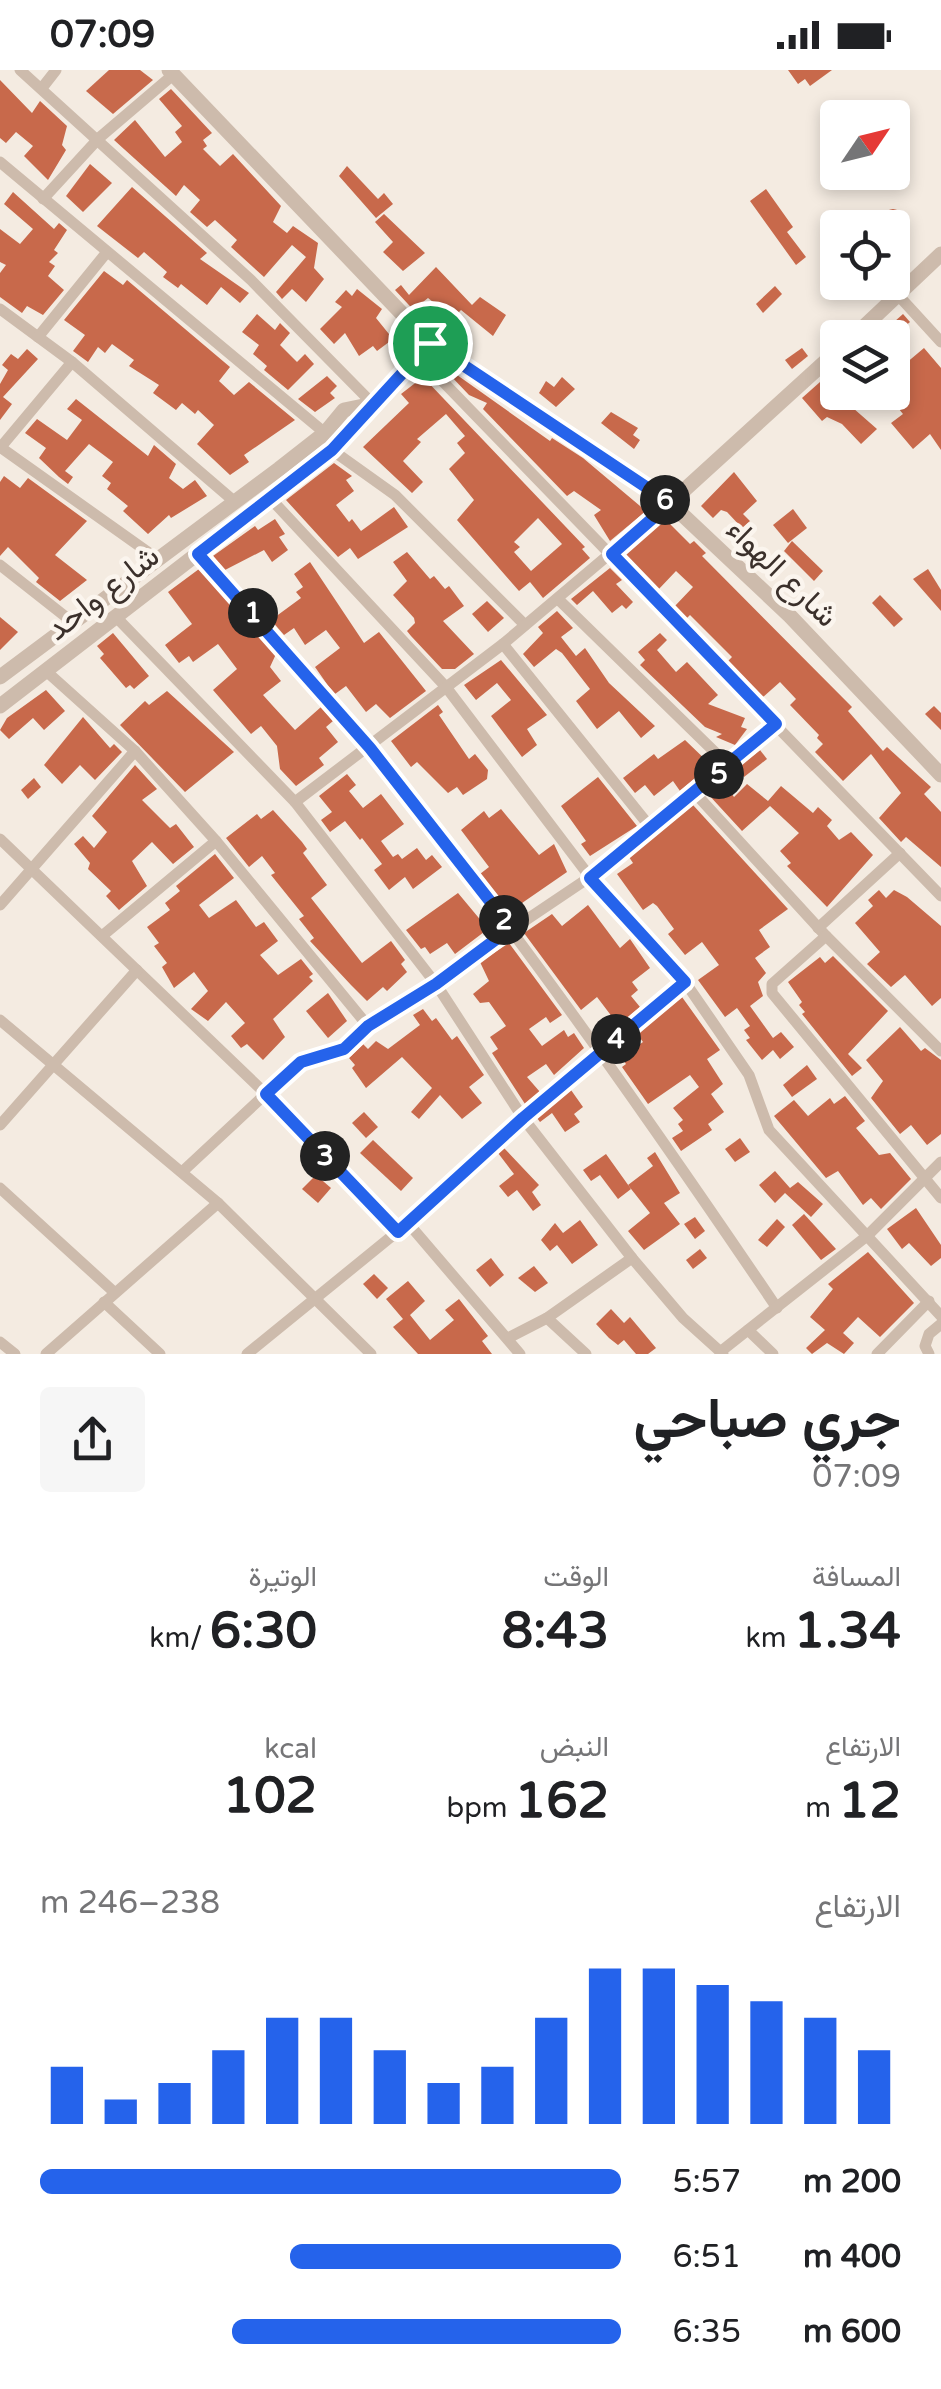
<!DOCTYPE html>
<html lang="ar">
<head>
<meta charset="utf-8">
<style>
  body { margin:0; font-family:"Varela Round",Vazirmatn,sans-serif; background:#f6f6f6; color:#202124; direction:rtl; height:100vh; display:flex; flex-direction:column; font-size:38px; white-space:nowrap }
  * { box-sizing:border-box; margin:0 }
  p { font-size:32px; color:#757577 }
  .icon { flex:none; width:55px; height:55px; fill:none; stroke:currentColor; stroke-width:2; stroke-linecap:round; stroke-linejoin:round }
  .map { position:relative; height:1284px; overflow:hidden; direction:ltr }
  .side { display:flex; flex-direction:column; background:#fff; flex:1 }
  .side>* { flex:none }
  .needle { width:65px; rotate:55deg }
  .fabs { position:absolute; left:820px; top:30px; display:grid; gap:20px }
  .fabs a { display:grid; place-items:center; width:90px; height:90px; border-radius:10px; background:#fff; box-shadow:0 5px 15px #0003; font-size:50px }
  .pin { position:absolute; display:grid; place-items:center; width:85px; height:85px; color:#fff; margin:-42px; border:5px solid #fff; border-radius:50%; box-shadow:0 2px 10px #0007 }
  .km { position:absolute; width:50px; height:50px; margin:-25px; border-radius:50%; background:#222; color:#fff; font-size:28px; line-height:50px; text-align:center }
  .round { display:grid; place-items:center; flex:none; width:105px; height:105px; border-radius:10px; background:#f6f6f6 }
  .headline { display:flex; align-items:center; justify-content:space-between; height:170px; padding:0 40px }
  h1 { font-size:55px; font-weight:700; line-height:75px }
  .figures { display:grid; grid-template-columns:repeat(3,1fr); gap:15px; height:170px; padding:10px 40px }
  .figures div { display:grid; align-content:center }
  .figures b { font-size:50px; font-weight:700 }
  .figures small { font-size:28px; font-weight:400 }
  .figures p { font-size:28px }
  .chart { height:280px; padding:20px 40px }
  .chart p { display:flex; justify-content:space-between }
  .chart svg { width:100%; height:180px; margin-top:10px; stroke:#2563eb; stroke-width:6 }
  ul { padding:0 40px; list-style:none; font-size:32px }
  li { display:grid; grid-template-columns:160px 120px 1fr; align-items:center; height:75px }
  li i { height:25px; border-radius:12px; background:#2563eb }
  .status { display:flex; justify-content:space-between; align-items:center; height:70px; padding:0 50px; background:#fff; direction:ltr }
  .status svg { height:28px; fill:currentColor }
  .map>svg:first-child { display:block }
</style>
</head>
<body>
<div class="status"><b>07:09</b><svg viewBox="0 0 49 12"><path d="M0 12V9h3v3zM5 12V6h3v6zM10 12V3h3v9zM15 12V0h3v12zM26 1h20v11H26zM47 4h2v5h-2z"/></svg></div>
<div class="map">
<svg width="941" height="1284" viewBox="0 0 941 1284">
  <rect width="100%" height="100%" fill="#f4ebe1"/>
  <!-- building -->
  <g fill="#c8694b" fill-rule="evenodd">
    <path d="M109,0H140L153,10L113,44L86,21Z"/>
    <path d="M788,0H832L810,16L805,9L798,14Z"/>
    <path d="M0,10L32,43L40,31L67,56L62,75L66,80L48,110L24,86L33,76L16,62L6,73L0,68Z"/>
    <path d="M171,19L212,63L203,70L207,76L203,79L220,96L233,84L281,136L273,152L287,163L293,156L318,173L314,198L324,209L306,232L292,219L282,229L276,222L306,187L292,175L264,207L231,177L237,170L215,150L207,157L190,142L200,130L184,115L176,126L114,70L135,50L165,87L182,72L175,62L182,56L159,29Z"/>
    <path d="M90,94L112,113L83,142L66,126Z"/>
    <path d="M347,96L378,129L384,123L393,134L376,148L339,106Z"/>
    <path d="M132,117L207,183L200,189L249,223L240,233L221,217L207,235L181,214L178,218L163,207L167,202L144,182L138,188L97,156Z"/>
    <path d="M766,119L793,157L787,162L806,187L796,195L750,131Z"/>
    <path d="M13,122L54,159L59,153L67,160L54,180L58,183L49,192L55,196L48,206L64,220L43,245L27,236L22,243L0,227V203L6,195L0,192V159L20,174L33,159L4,134Z"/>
    <circle cx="893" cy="148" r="9"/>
    <path d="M384,144L425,183L403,201L383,182L393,172L375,152Z"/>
    <path d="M436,197L472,235L480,227L506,245L493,266L461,240L453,248L428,228L418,236L424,244L420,247L395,220L401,215L409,225Z"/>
    <path d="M104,201L123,215L127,210L230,297L219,311L234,325L249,312L295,350L244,385L249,392L230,405L197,374L214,355L198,340L195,344L182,333L176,340L153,323L159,315L129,296L134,290L112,274L105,283L98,277L88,292L73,281L85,265L64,250Z"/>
    <path d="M775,216L782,224L763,243L756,234Z"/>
    <path d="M357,219L382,239L376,248L393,269L377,281L373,276L359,286L345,263L334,274L320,259L342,237L335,232L346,220L352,226Z"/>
    <path d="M257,244L275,260L280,253L290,263L280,275L297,292L305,284L314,294L288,320L264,300L267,296L253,284L259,275L242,262Z"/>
    <path d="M903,244L910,252L891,268L885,260Z"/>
    <path d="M802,278L808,286L792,299L785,290Z"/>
    <path d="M924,278L941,298V380L930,364L913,379L891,353L903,344L885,322H892V308L898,304L892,298V280L905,294Z"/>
    <path d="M27,279L38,289L3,327L12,334L0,350V314L8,300L2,295L11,284L18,289Z"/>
    <path d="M450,300L550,371L552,368L583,388L646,441L610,471L594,445L601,440L574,421L567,426L483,339L487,333L469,325L448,303Z"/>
    <path d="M327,306L337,316L330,323L335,328L315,342L298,329Z"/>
    <path d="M423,307L585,477L582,479L590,488L543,528L530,512L519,521L457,450L474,430L449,399L465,383L457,373L465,366L446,344L417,369L421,372L403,391L423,412L412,423L363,377L409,333L401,324ZM538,448L562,474L531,501L514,482L520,477L514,472Z"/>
    <path d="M562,307L575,319L556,337L539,323L546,311L554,317Z"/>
    <path d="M829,310L838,322L848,328L851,325L859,334L853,338L877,359L861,374L842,354L827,347L822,351L802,328L820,312L823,315Z"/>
    <path d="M76,329L148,386L154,375L176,394L169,408L183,419L195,410L207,426L171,448L169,445L148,464L123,441L128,436L107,419L111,413L102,406L113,392L89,374L65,401L73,407L68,414L59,407L39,388L46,378L25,363L37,349L67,370L82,350L67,339Z"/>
    <path d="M611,342L638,358L633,365L640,370L634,379L601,353Z"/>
    <path d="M334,393L352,406L346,410L354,421L336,435L349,452L352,449L361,461L394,437L408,457L358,489L350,478L338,487L286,430Z"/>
    <path d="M734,402L757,431L743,444L750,451L742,458L727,442L721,440L713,448L701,436Z"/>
    <path d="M4,406L20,418L28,408L87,451L55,485L87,510L60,531L36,512L39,508L8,477L0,486V412Z"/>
    <path d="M793,439L807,458L788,473L773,455Z"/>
    <path d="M275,449L285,464L279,467L288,480L272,492L264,480L225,500L213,486L255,456L258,460Z"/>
    <path d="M665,449L690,474L694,471L706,483L702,486L852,637L848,641L883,681L887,677L931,717L924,724L941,742V797L906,767L901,772L879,748L901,723L871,684L843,711L815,682L823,674L817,668L819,665L790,635L796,629L780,612L762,628L727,592L732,587L690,545L686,549L674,537L693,517L676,501L658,520L624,485Z"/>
    <path d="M792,471L823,501L814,511L784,481Z"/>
    <path d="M407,482L430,509L434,506L445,519L449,516L464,536L443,551L474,584L455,599H442L411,566L407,561L415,553L414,548L393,525L407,511L393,492Z"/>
    <path d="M310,492L364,573L379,562L426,621L390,648L376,634L366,642L346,616L335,624L329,617L315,597L340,578L326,560L305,575L294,558L284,565L271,550L301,528L296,522L303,517L294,504Z"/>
    <path d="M610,498L622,510L616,514L633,532L626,539L622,535L612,543L593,521L577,535L571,529Z"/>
    <path d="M199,499L276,584L270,597L281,611L263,625L272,635L295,660L321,637L333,651L326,657L338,672L319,688L324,695L296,716L280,699L277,676L261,656L251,664L213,620L237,599L218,574L193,592L189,586L179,593L165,575L192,554L168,522Z"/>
    <path d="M928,499L941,520V541L913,509Z"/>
    <path d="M880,525L903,549L894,557L872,533Z"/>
    <path d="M487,531L504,548L488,562L472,544Z"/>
    <path d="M557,541L573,558L561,567L576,586L585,578L609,613L655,656L641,668L619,641L597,659L576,631L590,619L562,583L556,579L534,597L523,584L543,563L538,557Z"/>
    <path d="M0,547L18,562L0,580Z"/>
    <path d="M113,563L149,606L134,619L130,615L126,618L100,588L104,584L97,576Z"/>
    <path d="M660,563L667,570L657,580L676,602L687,592L718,625L708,634L745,648L741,657L747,659L735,675L716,667L722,664L705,657L640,595L645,590L638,582Z"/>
    <path d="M501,590L547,645L527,659L537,675L522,687L491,646L511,630L497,613L476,630L464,615Z"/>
    <path d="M46,620L65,641L44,660L33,648L9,669L0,660L7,648Z"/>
    <path d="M167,621L234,682L185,722L120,655L145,631L149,635Z"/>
    <path d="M438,635L443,642L439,645L469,689L475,684L488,700L487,709L463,725L457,717L448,723L417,692L411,697L391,671Z"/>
    <path d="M934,636L941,643V660L925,644Z"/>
    <path d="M83,647L110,678L114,674L122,682L95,710L80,695L62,714L44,695Z"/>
    <path d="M685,670L711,695L680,721L673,711L654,726L645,715L635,723L623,708L654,684L658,689Z"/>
    <path d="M760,680L767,689L744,707L738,697Z"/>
    <path d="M135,695L157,719L142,730L170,758L176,754L194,777L173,794L152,772L132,791L147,816L119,840L106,826L111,821L88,799L90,793L74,774L83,766L94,778L107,762L92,746Z"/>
    <path d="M347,704L356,715L349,721L363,738L381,724L404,754L381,771L393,787L398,784L402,789L417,778L426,790L432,785L442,797L413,819L405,807L389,820L374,800L382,794L362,768L360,770L345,751L330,762L321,750L332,742L319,726Z"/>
    <path d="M598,707L637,756L590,786L581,774L586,771L561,736Z"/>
    <path d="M34,708L41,717L28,729L21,720Z"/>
    <path d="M722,711L734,727L747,714L768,731L781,716L813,743L818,737L832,750L827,756L839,770L851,762L873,785L827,837L787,796L791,793L780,781L799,763L770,736L742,761L707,723Z"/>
    <path d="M693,735L788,839L759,860L770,877L755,888L766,903L758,912L763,926L750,936L773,968L781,962L794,977L780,989L773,980L762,990L746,970L750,968L744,960L750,956L737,938L725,947L698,910L719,895L702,872L685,885L668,864L674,859L657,836L653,833L643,840L617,804L633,793L629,787Z"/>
    <path d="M501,739L539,785L554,774L567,802L509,842L480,804L489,797L461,760L484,741L489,748Z"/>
    <path d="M273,740L302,772L307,779L303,783L327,815L311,828L362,893L391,871L405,890L401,894L407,902L387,921L383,917L367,931L351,915L310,871L314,868L299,849L304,846L271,805L275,803L262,786L249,797L226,768L257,744L261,749Z"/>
    <path d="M215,784L234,808L199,835L209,848L236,830L256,857L264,852L278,871L260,885L278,905L301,889L313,904L309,907L313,911L273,949L285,967L263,990L247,974L241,978L231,966L245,953L226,932L208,951L191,939L208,921L194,902L174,918L162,897L167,893L154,876L159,873L147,857L170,840L165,833L180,821L176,816Z"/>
    <path d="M879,820L886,828L894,820L907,827L941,856V928L932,936L905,905L891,917L867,894L880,882L855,853L873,836L868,830Z"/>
    <path d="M458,823L488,859L455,884L447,873L430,884L425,877L421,879L406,860Z"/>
    <path d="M588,835L620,878L630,869L650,898L632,912L638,920L631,926L640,937L626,949L616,952L597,927L581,940L524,863L552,844L562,856Z"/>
    <path d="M509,873L562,945L550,953L546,947L529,959L542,976L564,960L568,967L574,963L584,978L554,1005L546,994L527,1007L540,1022L525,1034L492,983L498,979L490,967L506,956L489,932L480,933L473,924L489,911L480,892Z"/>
    <path d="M833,886L888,941L848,984L862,998L852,1006L802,944L805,942L799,935L802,932L788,912L820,887L825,893Z"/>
    <path d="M328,923L347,951L328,968L306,941Z"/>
    <path d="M682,927L720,980L707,989L723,1014L711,1024L724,1042L708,1054L712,1060L681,1081L672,1068L683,1061L678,1054L683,1050L673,1038L699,1017L690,1005L648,1034L622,997L626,994L621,987L643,972L637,964Z"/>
    <path d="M423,939L432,951L436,948L452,970L457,966L484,1005L469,1017L482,1033L462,1049L440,1025L419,1049L411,1042L432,1018L402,987L366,1018L352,998L355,995L349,988L363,974L368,979L376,971L388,979L420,955L413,945Z"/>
    <path d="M900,957L921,981L925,978L941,990V1064L927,1075L911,1055L900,1064L871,1028L883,1011L866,990Z"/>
    <path d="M807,995L817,1009L792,1027L783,1015Z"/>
    <path d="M571,1020L583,1037L574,1044L580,1052L565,1062L552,1043L540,1052L537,1048Z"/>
    <path d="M845,1026L865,1051L856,1058L879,1085L890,1083L911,1109L881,1139L871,1128L863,1135L838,1101L826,1108L774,1046L794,1030L808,1046L830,1028L834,1034Z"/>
    <path d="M364,1042L378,1057L366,1068L352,1053Z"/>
    <path d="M740,1068L750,1082L735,1092L725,1079Z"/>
    <path d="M373,1070L413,1108L401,1121L360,1083Z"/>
    <path d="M504,1078L539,1115L532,1122L541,1135L533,1141L517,1120L508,1127L499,1116L514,1104L498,1083Z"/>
    <path d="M655,1082L680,1123L664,1133L680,1154L644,1180L628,1161L650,1143L628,1115L653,1096L647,1088Z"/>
    <path d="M606,1084L631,1119L618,1129L600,1105L591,1111L583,1100Z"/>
    <path d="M775,1101L790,1118L798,1112L823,1134L811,1147L785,1123L775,1133L759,1115Z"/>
    <path d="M316,1105L331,1118L318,1133L302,1119Z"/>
    <path d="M916,1138L941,1175V1188L931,1196L909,1173L902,1179L887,1159Z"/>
    <path d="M804,1144L836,1179L821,1190L792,1155Z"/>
    <path d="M695,1147L705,1161L695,1169L684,1154Z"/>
    <path d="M777,1149L785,1157L767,1177L758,1170Z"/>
    <path d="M580,1150L598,1175L572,1194L557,1175L550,1181L541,1170L555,1153L563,1163Z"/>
    <path d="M700,1179L707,1188L693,1199L686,1190Z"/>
    <path d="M868,1182L914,1233L880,1267L858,1247L843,1263L854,1273L844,1284L827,1273L812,1284L806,1278L825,1260L810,1247L833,1219L828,1214Z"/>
    <path d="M491,1188L504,1205L490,1217L476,1200Z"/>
    <path d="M534,1196L548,1213L535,1222L518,1208Z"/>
    <path d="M374,1204L388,1218L377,1229L363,1214Z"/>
    <path d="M408,1211L425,1231L410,1245L430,1270L454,1250L445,1240L459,1229L488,1266L482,1271L492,1284H418L393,1257L403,1249L386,1229Z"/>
    <path d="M611,1239L624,1253L630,1247L656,1278L648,1284H636L624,1270L618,1275L609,1268L596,1254Z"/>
  </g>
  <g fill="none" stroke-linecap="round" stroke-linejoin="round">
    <!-- minor -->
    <g stroke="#cdbbac" stroke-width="11">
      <path d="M20,0L251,210L373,334"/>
      <path d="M42,18L56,0"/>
      <path d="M0,92L325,363L332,380L395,425L525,555"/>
      <path d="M43,129L99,68L174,4"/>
      <path d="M898,225L941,272"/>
      <path d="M0,239L72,292L235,432"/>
      <path d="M38,267L107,182"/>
      <path d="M420,288L941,826"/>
      <path d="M0,377L159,490"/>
      <path d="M0,378L72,292"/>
      <path d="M270,428L446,617L590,807L685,912L749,1005L769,1060L941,1246"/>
      <path d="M198,484C416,715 599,975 777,1238"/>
      <path d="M0,495L71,551"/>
      <path d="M558,529L729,696"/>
      <path d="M117,548L295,732L436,914L523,1048L632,1188L683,1248L723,1284"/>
      <path d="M503,574L651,758"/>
      <path d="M46,601L135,681L216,771L368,956"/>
      <path d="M695,723L826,866L941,981"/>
      <path d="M295,732L503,574L670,433"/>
      <path d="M0,769L266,1024L397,1162"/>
      <path d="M0,835L135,681"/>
      <path d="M818,858L900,783"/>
      <path d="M102,866L216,771"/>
      <path d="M826,866L772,914V923L941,1128"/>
      <path d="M0,950L218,1133L371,1284"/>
      <path d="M0,1055L137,900"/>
      <path d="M182,1102L301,991L344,979L368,956L590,807L776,654"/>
      <path d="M0,1118L114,1222"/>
      <path d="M408,1153L520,1284"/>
      <path d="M104,1232L160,1284"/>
      <path d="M547,1248L586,1284"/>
      <path d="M748,1260L773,1284"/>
      <path d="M510,1267L547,1248L632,1188"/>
      <path d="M0,1272L15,1284"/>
      <path d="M720,1282L867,1166L941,1092"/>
      <path d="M46,1284L218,1133"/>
      <path d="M247,1284L408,1153L523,1048L685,912"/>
      <path d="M877,1284L929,1231"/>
      <path d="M929,1284L925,1276L929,1264L941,1254"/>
    </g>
    <!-- tertiary -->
    <g stroke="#cdbbac" stroke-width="15">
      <path d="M169,0L430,273L670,433L790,546L941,705"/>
      <path d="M852,268L941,184"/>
      <path d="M670,433L838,280"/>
      <path d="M0,607L279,399L325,363L344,340L373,334"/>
      <path d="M0,636L332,380L430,273"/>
    </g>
  </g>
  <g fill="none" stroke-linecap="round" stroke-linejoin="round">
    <!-- route casing -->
    <g stroke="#fff" stroke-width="20">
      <path id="route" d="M430,273L670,433L612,484L776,654L590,808L685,912L523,1048L398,1162L266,1024L301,992L344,979L368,956L436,914L511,858L370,678L198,484L332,380Z"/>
    </g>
    <!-- route -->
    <use href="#route" stroke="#2563eb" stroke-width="12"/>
  </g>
  <g text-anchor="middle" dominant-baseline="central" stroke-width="9" stroke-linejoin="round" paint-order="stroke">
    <!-- street labels -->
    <g font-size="32" fill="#3b302b" stroke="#fbf5ee">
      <text transform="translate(782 503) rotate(44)">شارع الهواء</text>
      <text transform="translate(103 523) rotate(-38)">شارع واحد</text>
    </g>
  </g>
</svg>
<div class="fabs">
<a><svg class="needle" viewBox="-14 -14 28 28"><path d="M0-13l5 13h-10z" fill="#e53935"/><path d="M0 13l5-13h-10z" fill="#757577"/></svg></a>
<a><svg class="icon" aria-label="locate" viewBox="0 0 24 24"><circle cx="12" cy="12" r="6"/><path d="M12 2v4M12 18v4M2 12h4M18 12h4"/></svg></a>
<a><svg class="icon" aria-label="layers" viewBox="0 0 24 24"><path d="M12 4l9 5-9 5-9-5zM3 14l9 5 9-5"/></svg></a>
</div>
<div class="pin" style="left:430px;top:273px;background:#1e9e55"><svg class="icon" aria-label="arrive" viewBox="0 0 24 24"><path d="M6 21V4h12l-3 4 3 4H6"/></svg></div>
<b class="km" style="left:253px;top:543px">1</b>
<b class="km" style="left:504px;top:850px">2</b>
<b class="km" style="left:325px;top:1086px">3</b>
<b class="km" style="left:616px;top:969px">4</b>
<b class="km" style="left:719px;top:704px">5</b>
<b class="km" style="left:665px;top:430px">6</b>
</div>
<section class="side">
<div class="headline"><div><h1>جري صباحي</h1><p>07:09</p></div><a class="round"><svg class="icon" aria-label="share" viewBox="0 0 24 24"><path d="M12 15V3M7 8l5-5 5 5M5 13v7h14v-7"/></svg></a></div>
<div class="figures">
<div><p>المسافة</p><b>1.34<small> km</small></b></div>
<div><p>الوقت</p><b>8:43</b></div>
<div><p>الوتيرة</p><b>6:30<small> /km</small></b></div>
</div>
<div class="figures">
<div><p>الارتفاع</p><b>12<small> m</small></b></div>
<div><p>النبض</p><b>162<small> bpm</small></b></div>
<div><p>kcal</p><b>102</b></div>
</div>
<div class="chart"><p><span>الارتفاع</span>238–246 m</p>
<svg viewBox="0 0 160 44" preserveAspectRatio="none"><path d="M5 44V30M15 44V38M25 44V34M35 44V26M45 44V18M55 44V18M65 44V26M75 44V34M85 44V30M95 44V18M105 44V6M115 44V6M125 44V10M135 44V14M145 44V18M155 44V26"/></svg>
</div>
<ul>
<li><b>200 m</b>5:57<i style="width:100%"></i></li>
<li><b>400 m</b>6:51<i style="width:57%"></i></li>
<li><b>600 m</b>6:35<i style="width:67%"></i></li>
</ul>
</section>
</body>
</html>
